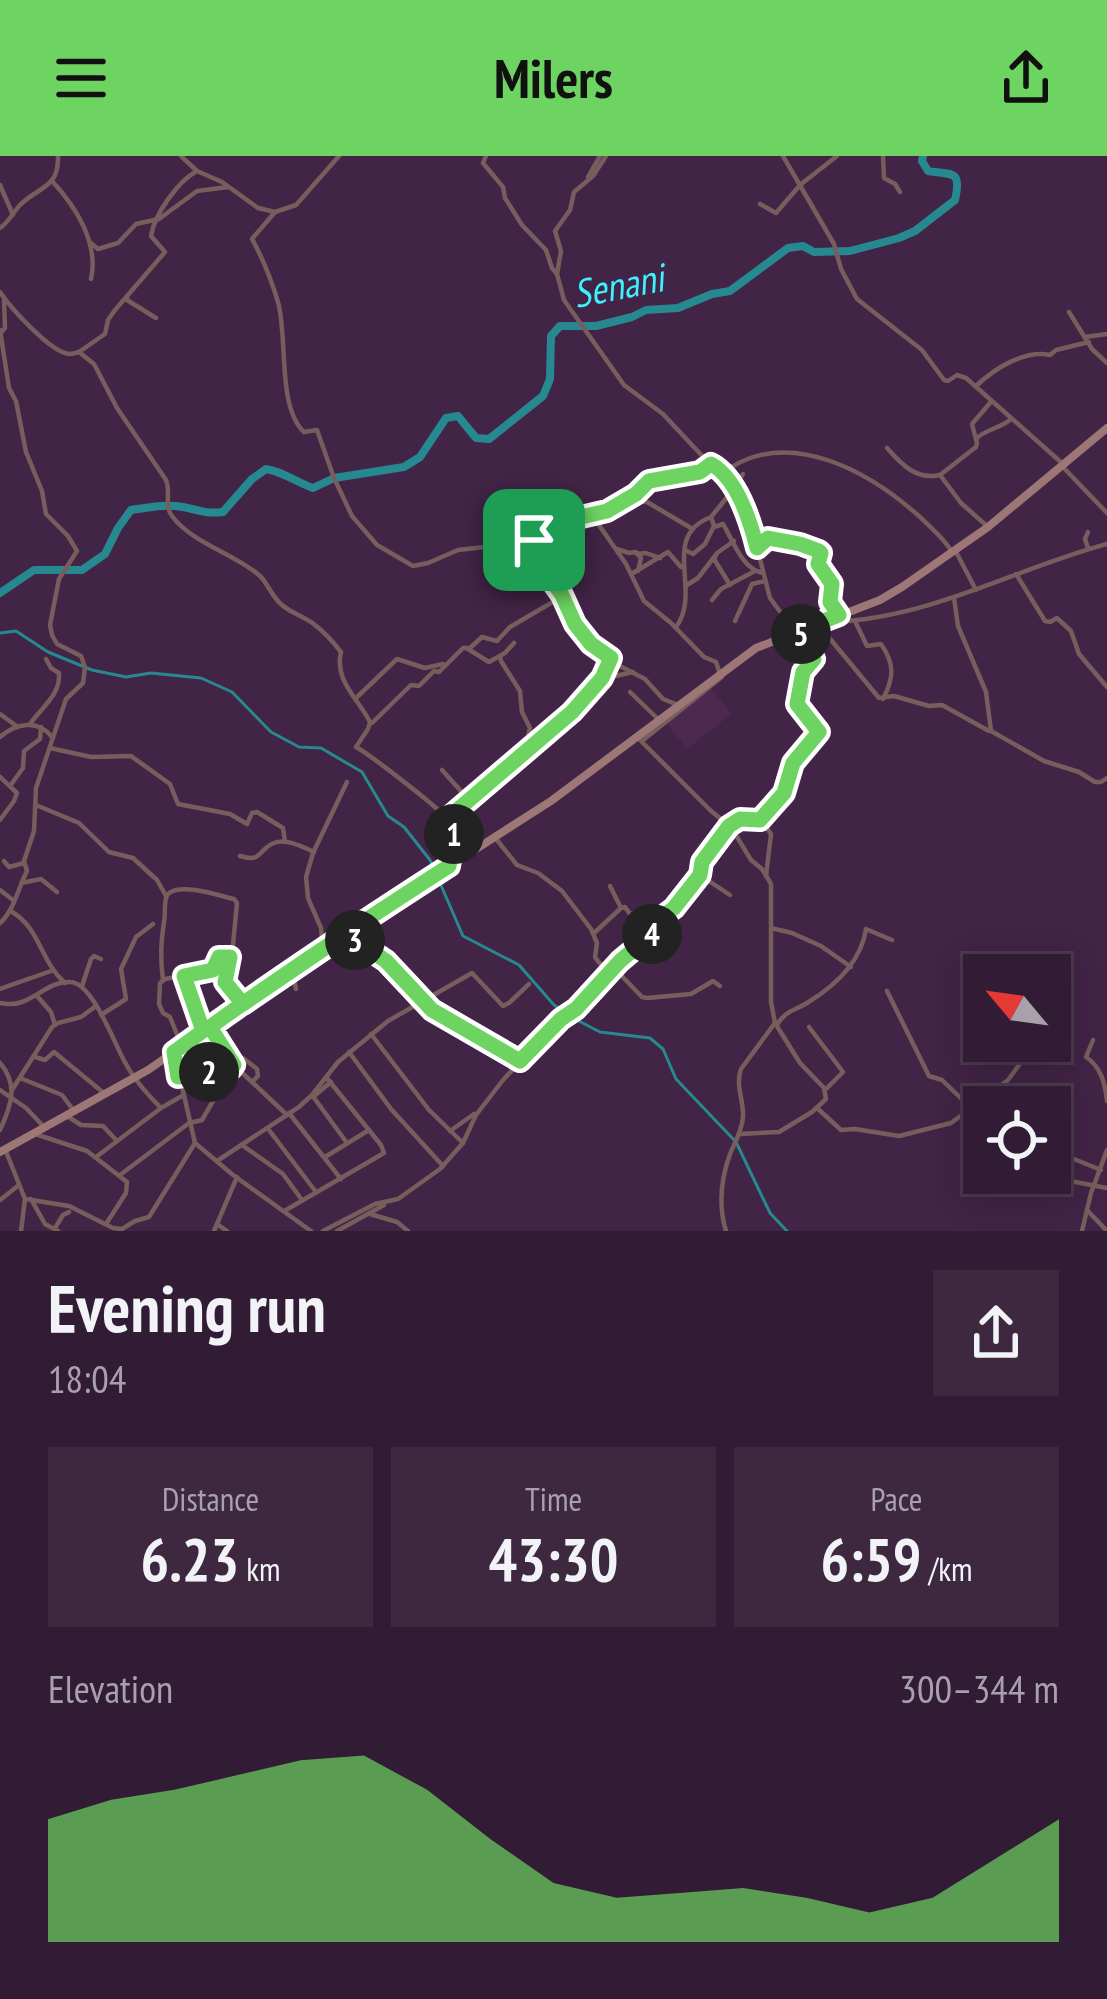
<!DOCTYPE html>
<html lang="en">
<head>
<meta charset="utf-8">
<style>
  body { margin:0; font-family:"PT Sans Narrow",sans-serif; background:#3d2840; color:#f1f3f6; height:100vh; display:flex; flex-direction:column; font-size:45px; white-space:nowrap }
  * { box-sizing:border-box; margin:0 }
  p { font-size:39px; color:#a8a1ac }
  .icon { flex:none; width:66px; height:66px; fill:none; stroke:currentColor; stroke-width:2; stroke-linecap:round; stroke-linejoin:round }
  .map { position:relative; height:1075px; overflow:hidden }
  .sheet { display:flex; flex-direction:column; background:#321b34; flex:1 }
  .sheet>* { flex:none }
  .needle { width:78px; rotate:299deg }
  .buttons { position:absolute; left:963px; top:798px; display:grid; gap:24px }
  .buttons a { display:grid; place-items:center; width:108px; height:108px; border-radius:0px; background:#321b34; box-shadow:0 6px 30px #0003,0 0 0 3px #4d394f; font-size:60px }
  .pin { position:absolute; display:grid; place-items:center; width:102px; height:102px; color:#fff; margin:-51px; border-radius:24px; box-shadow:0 6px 18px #0006 }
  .km { position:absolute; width:60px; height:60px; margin:-30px; border-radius:50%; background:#222; color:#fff; font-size:33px; line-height:60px; text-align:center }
  .round { display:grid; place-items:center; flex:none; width:126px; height:126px; border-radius:0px; background:#3d2840 }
  .headline { display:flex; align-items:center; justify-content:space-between; height:204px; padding:0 48px }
  h1 { font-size:66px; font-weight:700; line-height:90px }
  .metrics { display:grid; grid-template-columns:repeat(3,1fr); gap:18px; height:204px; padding:12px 48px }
  .metrics div { display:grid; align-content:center; border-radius:0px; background:#3d2840; text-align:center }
  .metrics b { font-size:60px; font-weight:700 }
  .metrics small { font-size:33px; font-weight:400 }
  .metrics p { font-size:33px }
  .chart { height:336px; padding:24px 48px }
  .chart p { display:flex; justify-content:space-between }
  .chart svg { width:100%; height:216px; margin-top:12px; fill:#6dd361; opacity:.7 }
  header { display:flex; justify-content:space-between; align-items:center; height:156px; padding:0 48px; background:#6dd361; color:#111; font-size:54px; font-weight:700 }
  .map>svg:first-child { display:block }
</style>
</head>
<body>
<header><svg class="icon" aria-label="menu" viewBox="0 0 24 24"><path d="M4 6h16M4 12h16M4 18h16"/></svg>Milers<svg class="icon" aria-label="share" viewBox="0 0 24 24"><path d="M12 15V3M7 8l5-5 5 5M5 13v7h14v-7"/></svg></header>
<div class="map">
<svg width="1107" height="1075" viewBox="0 0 1107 1075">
  <rect width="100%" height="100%" fill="#422446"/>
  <!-- built -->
  <path fill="#4d2952" d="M711,532L731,558L687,593L667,567Z"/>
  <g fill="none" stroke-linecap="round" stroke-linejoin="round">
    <!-- stream -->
    <path stroke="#278990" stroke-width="3" d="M0,477L16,475L48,496L92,514L126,521L151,517L201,522L232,536L271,576L299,591L321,592L362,616L388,660L404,671L430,704L463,780L519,809L554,849L575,863L600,876L650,882L663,893L676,923L736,986L770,1057L787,1075"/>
    <!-- river -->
    <path stroke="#278990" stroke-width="8" d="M0,437L34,414H82L105,398L118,372L131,354C149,351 165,348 183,351C200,354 204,358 223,356L252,323L266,313C284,316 296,326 313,332L334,322L404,311L420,301L446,262L458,260L476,282L489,283L543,240L550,223L551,180L560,170H596L632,161L646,154L678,152L712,138L730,135L788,92L803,90L814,96L850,95L899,82L915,75L955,44C962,13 952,19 928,15L922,5L923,0"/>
    <!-- minor -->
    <g stroke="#775e5d" stroke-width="4.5">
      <path d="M181,0L197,15L222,26L258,52L275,56"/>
      <path d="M339,0L296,49L275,56L252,83C262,101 272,126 278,146C288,181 277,251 304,276L317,274L334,322L352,360L377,389L413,410L428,407L458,394L493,390L517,382L534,384L577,362L607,355L631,342L649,325L701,316L711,307"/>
      <path d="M486,0L483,7L503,31L505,42L522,69L546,94L552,112L557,118"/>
      <path d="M606,0L593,20L574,36L570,54L555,75L561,95L557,118L564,144L624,229L663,258L706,304L726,320L753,376L770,442L795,476"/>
      <path d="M783,0L834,88L841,113L857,143L922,194L944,224L948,225L957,219L966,222L1063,308"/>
      <path d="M883,0L884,22L895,28L900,36"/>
      <path d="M588,21L600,0"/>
      <path d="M52,25C76,51 99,87 91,123"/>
      <path d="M0,29L13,59"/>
      <path d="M760,48L776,57L800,29L837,0"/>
      <path d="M0,72C10,65 13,56 21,48C40,30 59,32 58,0"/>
      <path d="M91,87L98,93L118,87L136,68L159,63L197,35L228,31"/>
      <path d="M0,136C10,151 50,196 69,198C72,198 76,197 79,196L94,208L117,252L166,324C171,336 164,350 172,360C192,387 233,397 259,419C268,427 271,440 282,449C291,457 305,461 315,469C324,476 334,487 341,496C334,525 358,542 370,566L368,573L356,591C370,599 451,660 454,671C457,682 449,698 449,710"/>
      <path d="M127,140V144L156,162"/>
      <path d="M1069,156L1092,193L1107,207"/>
      <path d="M0,174L9,232L16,245L26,296L42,335L46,358L68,380L77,395L59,423L50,469L52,479L57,488L81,500L85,511L83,527L66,543L36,632L34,675L24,705L27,715C18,732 14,755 0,767"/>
      <path d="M0,178L5,172L4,144"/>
      <path d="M1085,181L1107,178"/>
      <path d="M79,196L105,178L108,164L115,154L165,96L151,80C154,59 178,25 197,15"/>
      <path d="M976,230C994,213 1025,193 1050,199L1056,194L1089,186"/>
      <path d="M976,283C985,273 1000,273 1011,263"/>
      <path d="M887,292C902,309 916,324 940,319L976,291L977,287L972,268L990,247"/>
      <path d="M1061,309L1107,357"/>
      <path d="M940,319L961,347L988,371"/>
      <path d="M729,323L730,312C793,272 871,317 920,361C931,372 944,382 952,396"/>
      <path d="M734,331L743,318"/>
      <path d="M634,343L647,346L691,372"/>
      <path d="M592,359L626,408L644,445L671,467L704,501L716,506L720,518"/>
      <path d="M714,371L723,368C734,386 742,413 763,417"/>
      <path d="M1088,376L1085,383L1088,392"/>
      <path d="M534,384L547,418L563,439L583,479L616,508L645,523L663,543L678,549"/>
      <path d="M757,391L768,382L800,388L821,397L817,408C821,414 827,418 830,424C839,442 822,458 813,469"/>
      <path d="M617,393L629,397L636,396L641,402L638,415"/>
      <path d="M685,394L693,398L705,388L714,370L711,361L733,334"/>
      <path d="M955,394L976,434"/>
      <path d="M637,398L646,397L660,402"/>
      <path d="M633,417L668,396L681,411"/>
      <path d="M1016,418L1045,465L1050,466L1057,462L1071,475L1079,498L1107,531"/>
      <path d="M687,429L698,422L715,400"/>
      <path d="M730,429L714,403L717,397L734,385"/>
      <path d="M954,442L958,470L986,536L991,575L1044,605L1079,616L1095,626H1101L1107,622"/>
      <path d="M712,444L721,433L755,415"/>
      <path d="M735,465L752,428L765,425"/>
      <path d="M855,465L867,490L881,488C895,508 894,522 883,543"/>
      <path d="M831,466C929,463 1014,413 1107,388"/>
      <path d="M817,467L879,542L894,540L929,550L942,549L989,575"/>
      <path d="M676,471C703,435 659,381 711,361"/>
      <path d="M468,493L489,506L505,497L514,487"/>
      <path d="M500,500L501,505L520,535L522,556L530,572L525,594"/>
      <path d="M630,536L658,563"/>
      <path d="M356,542L397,503L425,512L443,508"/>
      <path d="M0,558L18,571"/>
      <path d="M372,567L411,529L419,530L434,515L439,516L463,492H470L482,481L497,485L510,471L563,440"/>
      <path d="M30,568C42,551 61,538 59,517L51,512L46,503"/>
      <path d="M636,580L711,655L731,671L751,704L762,713L771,728V846L775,867L741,913C735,930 744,944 743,961C742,975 735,986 730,998C721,1023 718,1049 726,1075"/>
      <path d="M0,581C16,567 38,563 52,581"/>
      <path d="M642,585L722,521"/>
      <path d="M50,592L91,601L131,600L170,628L178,648L230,658L247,668L252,657L257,656L283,672L285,686"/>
      <path d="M442,614L469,644"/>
      <path d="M0,621L17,637L14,645L0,664"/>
      <path d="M10,630L23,612L24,595L40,583L41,571"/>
      <path d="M777,645L788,611"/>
      <path d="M36,649L79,667L109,696L133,702L157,724L166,740"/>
      <path d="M448,662L563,564L598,524L633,516"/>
      <path d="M761,664L771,678L766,720"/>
      <path d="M731,671L740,663H762L784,637L792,607L819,577L797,548L803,516L814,503L802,485L803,473"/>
      <path d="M497,684L517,709L538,717L562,735L591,773L597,787L595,801C602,812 608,814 619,817L642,841L647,842L691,838L713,825L720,830"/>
      <path d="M240,700C263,707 258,693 274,687C286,682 303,691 314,696"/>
      <path d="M4,705L9,711L24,707"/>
      <path d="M700,719L730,739"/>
      <path d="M21,727L41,723L57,736"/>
      <path d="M610,730L621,752"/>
      <path d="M0,734L13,744"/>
      <path d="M12,756C40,772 40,805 65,827"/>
      <path d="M771,772L792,777L821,790L851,811"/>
      <path d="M593,778L621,752L625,751L630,758L638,756"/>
      <path d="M355,784C383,798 405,822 423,846"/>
      <path d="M332,790C355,787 375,776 385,755"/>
      <path d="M323,793L321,772L308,742L306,721L313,697L347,626"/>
      <path d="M284,819L294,824L296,833"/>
      <path d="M184,820L203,875"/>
      <path d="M163,824C160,802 161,787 164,766C166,759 163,743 168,738C181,726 220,740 234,743L237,747L233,789L225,826L243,847"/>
      <path d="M82,830L91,803L94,800L101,803"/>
      <path d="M0,833L51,815"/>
      <path d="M887,835L929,920L942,924L971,952"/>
      <path d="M37,840L51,856L55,869"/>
      <path d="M0,847C31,854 43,825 70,826C93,826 115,890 126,908C135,925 148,939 161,952"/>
      <path d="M422,847L520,905"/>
      <path d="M101,859L126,843L121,813L136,781L153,768"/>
      <path d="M984,859L981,863L984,868"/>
      <path d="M777,869C785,855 794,855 807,847C835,830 861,806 866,773L892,784"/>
      <path d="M809,871L843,916L825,934"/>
      <path d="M212,874L235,910L287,959"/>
      <path d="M371,878L429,954L463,987"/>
      <path d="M1093,884L1086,901C1101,911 1105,927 1107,945"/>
      <path d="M182,891L170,861L163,857L159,848L160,827L165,823L212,815L219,801H230"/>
      <path d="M174,896L195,987L233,1019L311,1075"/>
      <path d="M349,896L391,953L443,1010"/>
      <path d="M35,901L45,904L54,896L105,938"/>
      <path d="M0,907C19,929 11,950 0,974"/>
      <path d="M236,907L243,902L257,913L258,920L252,926"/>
      <path d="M178,921L231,913"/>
      <path d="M20,922L62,939L74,955"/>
      <path d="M0,934L26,952L45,972"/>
      <path d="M12,934L52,871L58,867L81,861L96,850"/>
      <path d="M312,939L347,987"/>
      <path d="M313,941L331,926"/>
      <path d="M983,943L1008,924L1019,909L995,885"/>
      <path d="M817,952L841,974L855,973L899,980L951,967L982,944L995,951"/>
      <path d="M289,957L341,1023"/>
      <path d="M67,960L81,969L103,970L117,985"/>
      <path d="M269,974L316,1036"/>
      <path d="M450,975L474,958"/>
      <path d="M35,978L87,995L127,1026L126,1037L106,1068"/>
      <path d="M739,978L779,976L812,956L826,943L824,932L800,907L775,867"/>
      <path d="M242,989L283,1018L302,1044"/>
      <path d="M1050,990L1069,1001L1101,1014"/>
      <path d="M5,993L25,1043L21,1075"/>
      <path d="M96,1001L161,952L182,940"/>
      <path d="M325,1001L369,974"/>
      <path d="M217,1005L299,951L312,939L338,906L388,865L472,817L503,850L509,847L529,828"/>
      <path d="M1050,1009L1059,996"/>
      <path d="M1046,1017L1065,1024L1107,1032"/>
      <path d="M120,1019L189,967L202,964L234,909"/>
      <path d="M25,1043L69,1050L113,1072L122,1073L135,1065L149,1061L195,987"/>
      <path d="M31,1043L45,1068L58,1075"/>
      <path d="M0,1044L19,1029"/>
      <path d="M286,1054L384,997L381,989L326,921"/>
      <path d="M1087,1054L1107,1075"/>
      <path d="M370,1058L397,1066L408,1075"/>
      <path d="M217,1068L227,1075"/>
      <path d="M55,1072L63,1059L69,1056"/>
      <path d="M214,1075L237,1021"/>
      <path d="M323,1075L375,1048L398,1043L440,1013L463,987L476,959L503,924L561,863L576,853L595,830L650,780L662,761L674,751L700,719L702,706L729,670"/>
      <path d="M337,1075L384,1049"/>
      <path d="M1082,1075L1091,1037L1107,994"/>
    </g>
    <!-- secondary -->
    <path stroke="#9d7775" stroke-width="8" d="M0,996L148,914L361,767L551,645L756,492L880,444L902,431L988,371L1107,272"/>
  </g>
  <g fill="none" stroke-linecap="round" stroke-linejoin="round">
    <!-- route casing -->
    <g stroke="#fff" stroke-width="24">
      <path id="route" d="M534,384L547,418L562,439L575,468L591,488L611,502L602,522L572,556L448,662L455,674L449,710C368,762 288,815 210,871L234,909L231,913L178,921L174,896L203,875L184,820L213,814L219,801H230L225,826L243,848L328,790L339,789L355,784L386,805L432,854L520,905L561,863L576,853L620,805L650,780L662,761L674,752L700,719L702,706L729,670L740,663L760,664L784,637L793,607L819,576L797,548L803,516L814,503C809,492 799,486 803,473L839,459L830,446L832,428L818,408L821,397L819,395L800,388L768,382L757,392C750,364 737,322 711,308L700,316L649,325L636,338L607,355L577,362L534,384"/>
    </g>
    <!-- route -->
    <use href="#route" stroke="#6dd361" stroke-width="15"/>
  </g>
  <g text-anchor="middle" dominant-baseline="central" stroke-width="10" stroke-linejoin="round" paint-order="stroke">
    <!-- water labels -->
    <g font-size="39" font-style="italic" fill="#3bf2fe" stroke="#422446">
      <text transform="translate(618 129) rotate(-11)">Senani</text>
    </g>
  </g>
</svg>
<div class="buttons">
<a><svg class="needle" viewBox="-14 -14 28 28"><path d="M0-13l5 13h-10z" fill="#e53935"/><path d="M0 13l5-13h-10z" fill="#a8a1ac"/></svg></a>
<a><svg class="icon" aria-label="locate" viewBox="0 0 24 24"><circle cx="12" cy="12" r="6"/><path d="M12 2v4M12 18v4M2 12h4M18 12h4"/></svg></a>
</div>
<div class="pin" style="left:534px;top:384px;background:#1e9e55"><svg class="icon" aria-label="arrive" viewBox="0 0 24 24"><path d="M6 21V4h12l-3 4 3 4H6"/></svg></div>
<b class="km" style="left:454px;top:678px">1</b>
<b class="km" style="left:209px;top:916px">2</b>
<b class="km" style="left:355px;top:784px">3</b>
<b class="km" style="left:652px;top:778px">4</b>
<b class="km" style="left:801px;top:478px">5</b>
</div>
<section class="sheet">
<div class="headline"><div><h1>Evening run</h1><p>18:04</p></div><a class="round"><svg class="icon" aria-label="share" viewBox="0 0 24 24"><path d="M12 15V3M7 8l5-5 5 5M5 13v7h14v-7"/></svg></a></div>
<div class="metrics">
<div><p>Distance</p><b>6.23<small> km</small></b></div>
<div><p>Time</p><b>43:30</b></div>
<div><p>Pace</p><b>6:59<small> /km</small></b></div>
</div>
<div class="chart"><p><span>Elevation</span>300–344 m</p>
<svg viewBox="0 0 160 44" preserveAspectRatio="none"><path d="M0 44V19L10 15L20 13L30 10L40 7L50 6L60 13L70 23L80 32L90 35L100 34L110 33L120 35L130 38L140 35L150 27L160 19V44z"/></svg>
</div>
</section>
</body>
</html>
